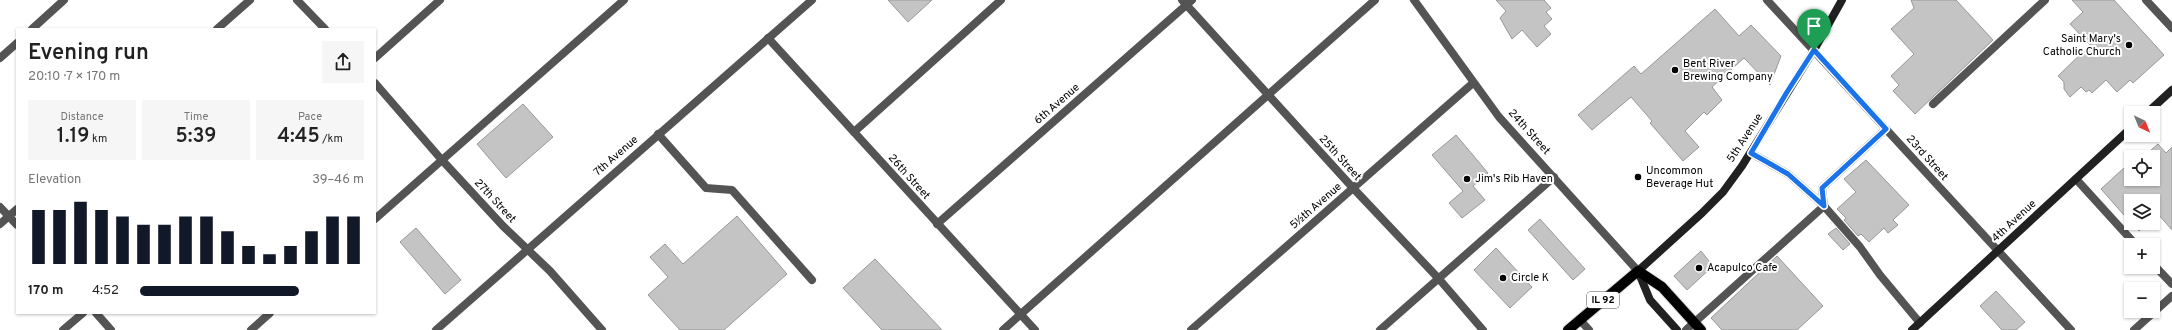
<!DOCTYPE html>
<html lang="en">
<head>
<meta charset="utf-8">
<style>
  body { margin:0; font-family:Overpass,sans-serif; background:#f6f6f6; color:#222; height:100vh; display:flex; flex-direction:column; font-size:15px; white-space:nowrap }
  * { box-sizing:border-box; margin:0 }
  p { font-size:13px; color:#767676 }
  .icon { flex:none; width:22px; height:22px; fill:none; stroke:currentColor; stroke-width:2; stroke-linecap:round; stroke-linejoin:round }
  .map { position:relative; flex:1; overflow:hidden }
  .drawer { position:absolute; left:16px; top:28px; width:360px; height:286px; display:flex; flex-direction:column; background:#fff; border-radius:0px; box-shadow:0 1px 3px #0004 }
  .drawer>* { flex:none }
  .needle { width:26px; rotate:137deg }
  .tools { position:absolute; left:2124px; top:106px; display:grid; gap:8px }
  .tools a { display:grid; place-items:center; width:36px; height:36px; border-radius:0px; background:#fff; box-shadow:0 1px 3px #0004; font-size:20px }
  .pin { position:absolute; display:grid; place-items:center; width:34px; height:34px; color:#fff; margin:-41px -17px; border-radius:50% 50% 50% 0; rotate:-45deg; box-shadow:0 0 4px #0007 }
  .pin .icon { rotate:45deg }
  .round { display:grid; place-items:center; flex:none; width:42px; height:42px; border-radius:0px; background:#f6f6f6 }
  .head { display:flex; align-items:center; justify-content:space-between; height:68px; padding:0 12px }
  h1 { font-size:22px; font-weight:600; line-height:30px }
  .figures { display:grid; grid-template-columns:repeat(3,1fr); gap:6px; height:68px; padding:4px 12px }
  .figures div { display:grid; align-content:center; border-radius:0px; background:#f6f6f6; text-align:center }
  .figures b { font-size:20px; font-weight:600 }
  .figures small { font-size:11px; font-weight:400 }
  .figures p { font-size:11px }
  .chart { height:112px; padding:8px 12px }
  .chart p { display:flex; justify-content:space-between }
  .chart svg { width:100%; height:72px; margin-top:4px; stroke:#111827; stroke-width:6 }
  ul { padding:0 12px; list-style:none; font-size:13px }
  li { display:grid; grid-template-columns:64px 48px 1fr; align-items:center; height:30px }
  li i { height:10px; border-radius:5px; background:#111827 }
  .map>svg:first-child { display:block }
</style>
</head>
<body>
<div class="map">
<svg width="2172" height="330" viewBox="0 0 2172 330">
  <rect width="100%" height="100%" fill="#fff"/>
  <!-- building -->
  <g fill="#c4c4c4" stroke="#989898">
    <path d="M888,0H932L908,22Z"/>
    <path d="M1496,0H1544L1551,8L1546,12L1552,19L1544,26L1551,34L1537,47L1522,30L1512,39L1500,18L1506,11Z"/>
    <path d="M1911,0H1956L1993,40L1915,114L1893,91L1899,85L1891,76L1914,54L1891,29L1914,8Z"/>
    <path d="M2072,0H2114L2164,55L2133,83L2130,80L2117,92L2106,80L2092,93L2089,90L2086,92L2081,87L2070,97L2064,89V82L2058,76L2090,45L2070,24L2083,12Z"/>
    <path d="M1715,9L1739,36L1751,25L1781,56L1770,85L1744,58L1712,87L1722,100L1707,115L1704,112L1685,131L1699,147L1683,161L1650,123L1652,121L1631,97L1592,130L1578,115L1634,66L1641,74Z"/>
    <path d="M523,104L553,137L506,178L477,144Z"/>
    <path d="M1456,135L1488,173L1473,186L1485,200L1462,218L1449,203L1463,191L1432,155Z"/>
    <path d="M2158,144L2166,153L2172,147V230L2158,214L2153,219V201H2131V223L2101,189L2125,167H2131V179H2153V157H2143Z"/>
    <path d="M1866,160L1909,205L1893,220L1898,225L1888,233L1884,228L1869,242L1861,234L1858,236L1844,220L1846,218L1837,209L1856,192L1844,179Z"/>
    <path d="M737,216L787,274L724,330H680L648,295L668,277L650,257L665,244L683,264Z"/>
    <path d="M1540,219L1585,269L1573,280L1528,230Z"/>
    <path d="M2131,223H2148L2139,231Z"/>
    <path d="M416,228L461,280L445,294L400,242Z"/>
    <path d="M1836,228L1850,244L1843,250L1828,234Z"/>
    <path d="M1496,248L1532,287L1510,308L1474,270Z"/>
    <path d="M1701,251L1713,266L1687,290L1674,276Z"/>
    <path d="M1777,256L1823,306L1797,330H1722L1711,318Z"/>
    <path d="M875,259L942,330H882L843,288Z"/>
    <path d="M1996,291L2025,322L2016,330H2002L1980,306Z"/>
  </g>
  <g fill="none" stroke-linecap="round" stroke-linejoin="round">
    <!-- primary casing -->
    <g stroke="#dbdbdb" stroke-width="12">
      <path id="primary" d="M1568,330L1638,271L1662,287L1701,330"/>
    </g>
    <!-- service -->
    <g stroke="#545454" stroke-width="8">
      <path d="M217,29L250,0"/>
      <path d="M1933,104L2045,0"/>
      <path d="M1886,129L1822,188L1824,206L1860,247L1880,275L1920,323"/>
      <path d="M854,132L1001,0"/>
      <path d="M658,134L706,188L732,190L812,280"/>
      <path d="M2076,179L2136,245"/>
      <path d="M375,219L624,0"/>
      <path d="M0,224L17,209"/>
      <path d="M2153,264L2172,284"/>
      <path d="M1580,320L1589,330"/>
      <path d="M251,330L270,313"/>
      <path d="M1003,330L1375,0"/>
      <path d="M1380,330L1554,177"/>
      <path d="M1686,330L1824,206L1788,174L1751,153"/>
      <path d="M2134,330L2172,296"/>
    </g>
    <!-- minor -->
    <g stroke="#545454" stroke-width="8">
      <path d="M297,0L325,29"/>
      <path d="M1182,0L1353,188L1439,279L1483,330"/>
      <path d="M1767,0L2071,330"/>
      <path d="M2146,0L2172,28"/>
      <path d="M32,29L64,0"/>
      <path d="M768,38L1035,330"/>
      <path d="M0,58L17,43"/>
      <path d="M375,58L440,0"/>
      <path d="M375,83L441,159L503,226L550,271L602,330"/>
      <path d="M0,207L17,225"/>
      <path d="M937,224L1192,0"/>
      <path d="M96,313L111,330"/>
      <path d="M63,330L83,313"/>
      <path d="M1191,330L1473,83"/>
    </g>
    <!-- tertiary -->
    <g stroke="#545454" stroke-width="8">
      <path d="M1414,0L1499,117L1638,271"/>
      <path d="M436,330L812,0"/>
    </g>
    <!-- secondary -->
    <g stroke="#212121" stroke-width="8">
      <path d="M2147,113L2172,90"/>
      <path d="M1677,330L1650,300L1638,271L1702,213L1723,192L1742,166L1814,50L1842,0"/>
      <path d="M1912,330L2131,128"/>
    </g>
    <!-- primary -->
    <use href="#primary" stroke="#000" stroke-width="10"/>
  </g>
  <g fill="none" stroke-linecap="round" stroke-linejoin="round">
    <!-- route casing -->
    <g stroke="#fff" stroke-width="8">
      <path id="route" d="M1814,50L1886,129L1822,188L1824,206L1788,174L1751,153L1787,92Z"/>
    </g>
    <!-- route -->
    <use href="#route" stroke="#1a73e8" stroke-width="5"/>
  </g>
  <!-- markers -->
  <g fill="#000" stroke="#fff" stroke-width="1.5">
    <circle cx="2129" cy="45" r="4"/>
    <circle cx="1675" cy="70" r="4"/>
    <circle cx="1638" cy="177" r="4"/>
    <circle cx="1467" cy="179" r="4"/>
    <circle cx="1699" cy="268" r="4"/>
    <circle cx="1503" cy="278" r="4"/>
  </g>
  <g text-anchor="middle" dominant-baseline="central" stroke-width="4" stroke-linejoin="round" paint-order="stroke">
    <!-- shield labels -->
    <rect fill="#fff" stroke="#4c4c4c" stroke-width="1" x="1587" y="292" width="32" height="16" rx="3"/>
    <g font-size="10" font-weight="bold" fill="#000">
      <text x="1603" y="300">IL 92</text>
    </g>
    <!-- poi labels -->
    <g font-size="11" fill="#000" stroke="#fff" text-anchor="start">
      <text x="2121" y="39" text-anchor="end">Saint Mary's<tspan x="2121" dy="13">Catholic Church</tspan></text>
      <text x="1683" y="64">Bent River<tspan x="1683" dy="13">Brewing Company</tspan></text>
      <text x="1646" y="171">Uncommon<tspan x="1646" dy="13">Beverage Hut</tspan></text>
      <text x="1475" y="179">Jim's Rib Haven</text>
      <text x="1707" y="268">Acapulco Cafe</text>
      <text x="1511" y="278">Circle K</text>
    </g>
    <!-- street labels -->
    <g font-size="11" fill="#000" stroke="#fff">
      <text transform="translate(1057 104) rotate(-41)">6th Avenue</text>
      <text transform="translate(1529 132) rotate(48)">24th Street</text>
      <text transform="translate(1745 138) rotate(-57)">5th Avenue</text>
      <text transform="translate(616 156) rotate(-41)">7th Avenue</text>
      <text transform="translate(1340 158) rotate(48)">25th Street</text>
      <text transform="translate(1927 158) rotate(48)">23rd Street</text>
      <text transform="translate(909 177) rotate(48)">26th Street</text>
      <text transform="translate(495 201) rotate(47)">27th Street</text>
      <text transform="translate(1316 206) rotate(-41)">5½th Avenue</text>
      <text transform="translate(2014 221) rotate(-43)">4th Avenue</text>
    </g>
  </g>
</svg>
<div class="tools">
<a><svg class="needle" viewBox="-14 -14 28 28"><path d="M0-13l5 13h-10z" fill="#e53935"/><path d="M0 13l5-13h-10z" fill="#767676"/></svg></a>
<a><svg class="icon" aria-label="locate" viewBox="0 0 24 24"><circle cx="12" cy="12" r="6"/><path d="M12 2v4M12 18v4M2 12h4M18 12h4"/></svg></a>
<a><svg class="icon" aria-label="layers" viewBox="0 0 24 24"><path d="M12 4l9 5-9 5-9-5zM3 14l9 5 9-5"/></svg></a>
<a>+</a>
<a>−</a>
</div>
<div class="pin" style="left:1814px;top:50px;background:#1e9e55"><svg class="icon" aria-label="arrive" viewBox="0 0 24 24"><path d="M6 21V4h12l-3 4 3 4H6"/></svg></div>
<section class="drawer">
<div class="head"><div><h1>Evening run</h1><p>20:10 · 7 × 170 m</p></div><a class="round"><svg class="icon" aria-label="share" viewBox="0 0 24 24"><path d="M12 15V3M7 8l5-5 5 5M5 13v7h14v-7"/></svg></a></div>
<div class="figures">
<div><p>Distance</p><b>1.19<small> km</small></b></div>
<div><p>Time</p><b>5:39</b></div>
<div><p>Pace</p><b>4:45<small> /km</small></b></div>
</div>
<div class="chart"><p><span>Elevation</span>39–46 m</p>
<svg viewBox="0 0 160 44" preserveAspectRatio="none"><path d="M5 44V11M15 44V11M25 44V6M35 44V11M45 44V15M55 44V20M65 44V20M75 44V15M85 44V15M95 44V24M105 44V33M115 44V38M125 44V33M135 44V24M145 44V15M155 44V15"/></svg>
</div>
<ul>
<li><b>170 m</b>4:52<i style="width:71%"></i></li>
</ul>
</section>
</div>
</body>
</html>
